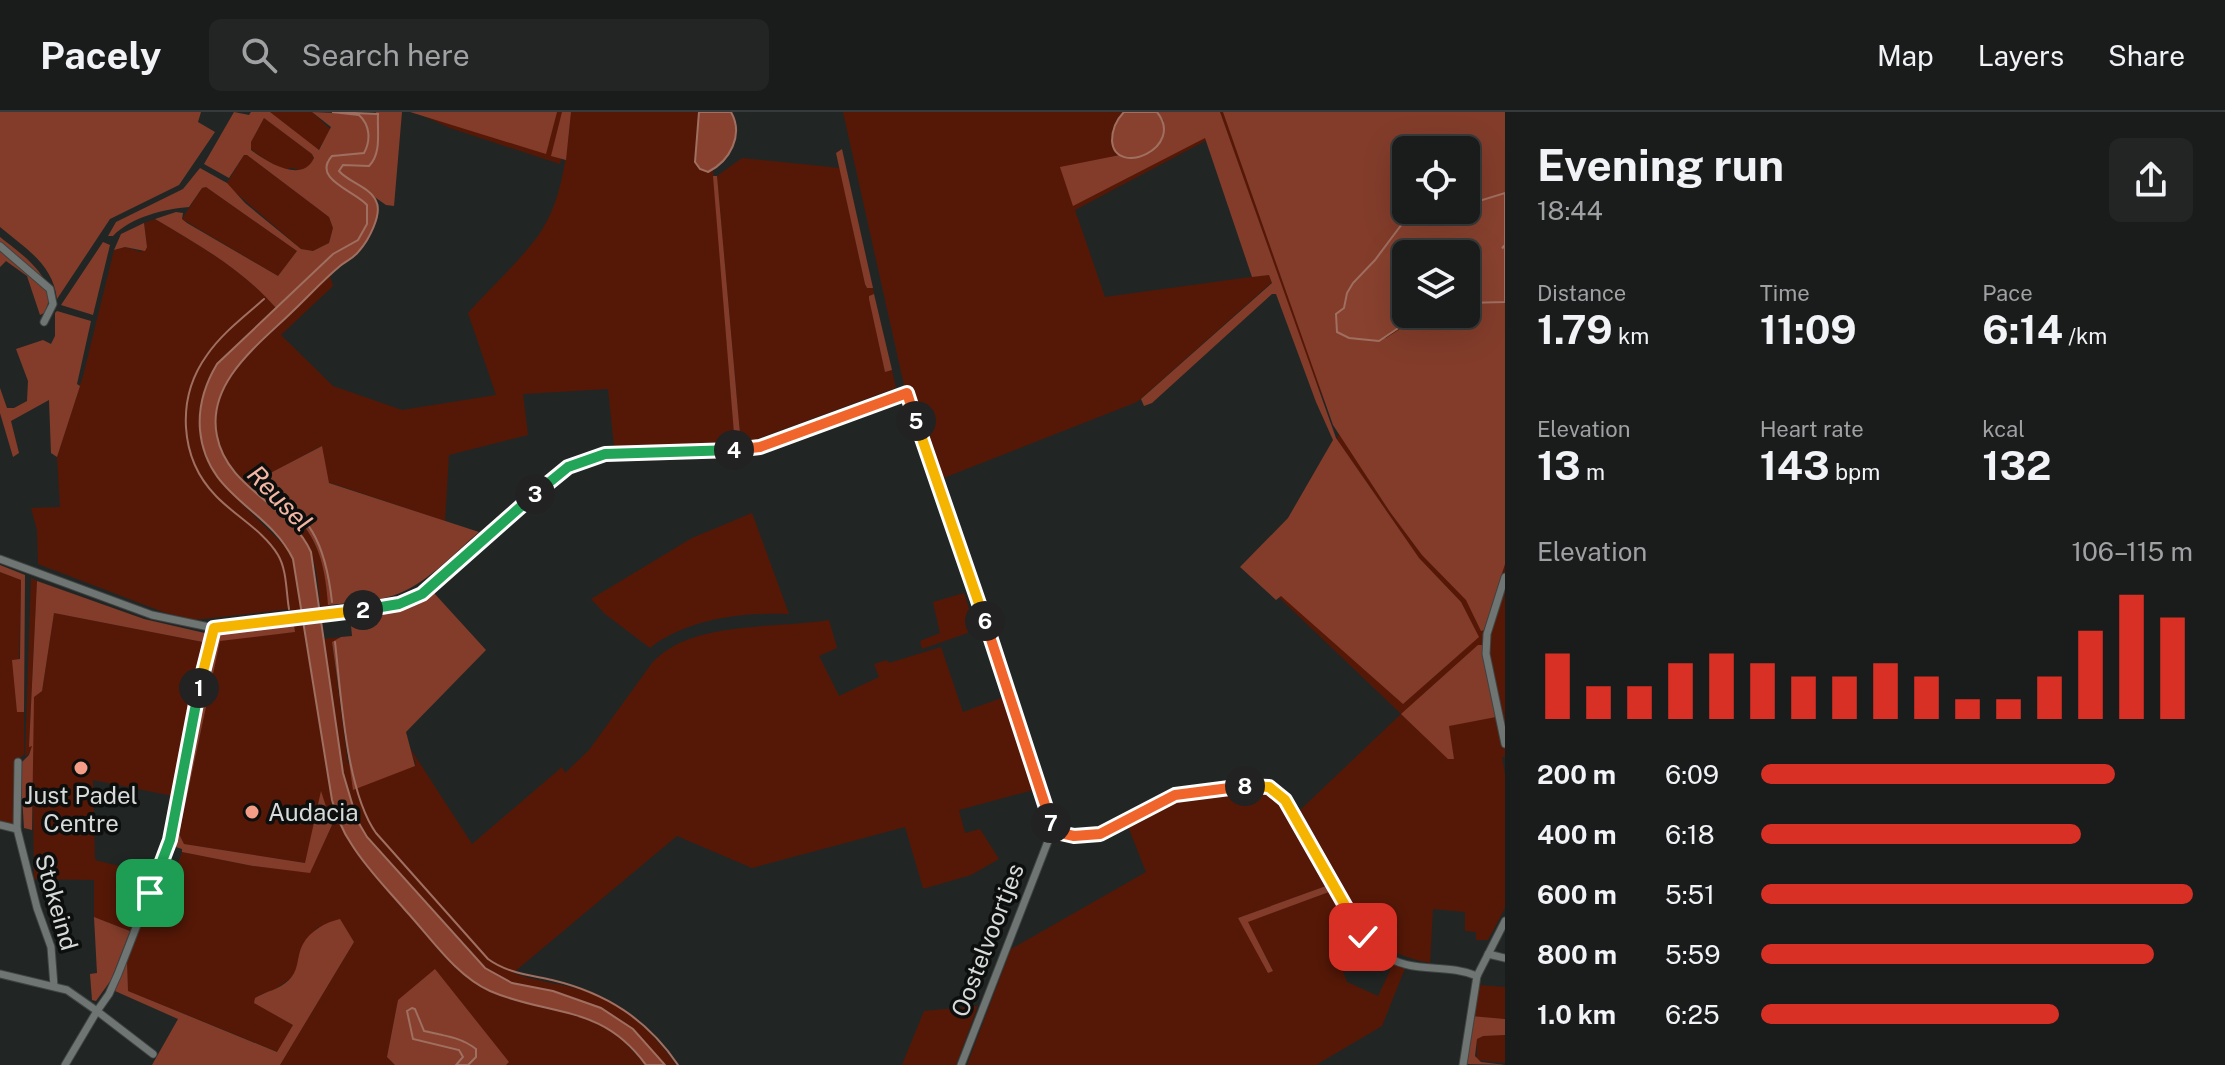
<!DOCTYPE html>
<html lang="en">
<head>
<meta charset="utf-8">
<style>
  body { margin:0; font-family:"Public Sans",sans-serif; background:#222524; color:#f1f3f6; height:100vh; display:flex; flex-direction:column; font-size:30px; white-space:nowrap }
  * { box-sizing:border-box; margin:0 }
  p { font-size:26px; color:#9fa1a3 }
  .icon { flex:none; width:44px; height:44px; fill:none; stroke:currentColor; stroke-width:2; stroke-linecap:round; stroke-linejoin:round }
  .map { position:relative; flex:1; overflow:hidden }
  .drawer { display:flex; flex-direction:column; background:#191c1b; width:720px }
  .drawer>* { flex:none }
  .buttons { position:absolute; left:1392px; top:24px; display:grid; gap:16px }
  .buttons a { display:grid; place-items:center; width:88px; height:88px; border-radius:12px; background:#191c1b; box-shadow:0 8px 32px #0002,0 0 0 2px #373a3a; font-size:40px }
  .pin { position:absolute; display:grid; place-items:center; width:68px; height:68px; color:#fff; margin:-34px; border-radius:16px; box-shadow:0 4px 12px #0006 }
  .km { position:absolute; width:40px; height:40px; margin:-20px; border-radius:50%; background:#222; color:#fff; font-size:22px; line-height:40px; text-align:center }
  .round { display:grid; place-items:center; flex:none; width:84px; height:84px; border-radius:12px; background:#222524 }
  .summary { display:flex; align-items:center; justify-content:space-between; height:136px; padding:0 32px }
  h1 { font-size:44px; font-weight:700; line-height:60px }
  .metrics { display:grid; grid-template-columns:repeat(3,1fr); gap:12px; height:136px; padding:8px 32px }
  .metrics div { display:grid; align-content:center }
  .metrics b { font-size:40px; font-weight:700 }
  .metrics small { font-size:22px; font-weight:400 }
  .metrics p { font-size:22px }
  .chart { height:224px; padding:16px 32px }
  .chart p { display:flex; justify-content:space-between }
  .chart svg { width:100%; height:144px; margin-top:8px; stroke:#d93025; stroke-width:6 }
  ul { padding:0 32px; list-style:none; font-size:26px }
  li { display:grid; grid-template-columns:128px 96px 1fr; align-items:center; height:60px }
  li i { height:20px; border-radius:10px; background:#d93025 }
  header { display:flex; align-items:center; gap:48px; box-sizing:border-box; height:112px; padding:0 40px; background:#191c1b; border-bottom:2px solid #373a3a }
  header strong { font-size:38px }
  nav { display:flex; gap:44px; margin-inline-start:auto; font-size:28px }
  .search { width:560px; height:72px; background:#222524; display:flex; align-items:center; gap:20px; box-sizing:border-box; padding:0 28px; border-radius:12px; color:#9fa1a3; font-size:30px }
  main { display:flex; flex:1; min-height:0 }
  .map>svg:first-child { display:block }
</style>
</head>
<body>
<header>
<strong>Pacely</strong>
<div class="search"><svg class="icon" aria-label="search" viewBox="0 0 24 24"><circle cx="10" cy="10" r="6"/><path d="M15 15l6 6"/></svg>Search here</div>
<nav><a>Map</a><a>Layers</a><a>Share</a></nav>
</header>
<main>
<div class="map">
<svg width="1505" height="953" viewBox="0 0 1505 953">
  <rect width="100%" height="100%" fill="#212624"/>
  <!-- green -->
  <g fill="#551807" fill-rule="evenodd">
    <path d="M270,0H312L331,18L318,38Z"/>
    <path d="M415,0H570L560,52L450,16Z"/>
    <path d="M571,0H699L696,36L708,60L713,58L735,334H614L608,277L523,282L528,323L449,343L445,409L328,370L321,334L258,368C308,413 324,428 329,497L321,498C318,477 318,451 307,433C282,387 215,368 216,309C216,292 222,277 231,263C252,231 301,192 330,164L333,174L281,223L333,274L402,298L496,283L468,201C490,176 518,151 538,124C563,89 567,41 571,0Z"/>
    <path d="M843,0H1124L1113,19L1114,35L1153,0H1505V645H1502L1505,662V796L1488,828H1476V820L1465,819V800L1433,797L1430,851C1402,845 1382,838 1365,814L1299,699L1401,602L1244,452L1288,417L1339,323L1273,169L1137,290L941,367L916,290L904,273ZM1207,28L1265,163L1105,185L1075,98ZM1406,38H1466V98H1406ZM1406,142H1466V202H1406Z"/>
    <path d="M264,6L312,42L314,49L303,59L292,56L283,58C272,51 262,46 251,37V30Z"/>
    <path d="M244,43H247L329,105L333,116L329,131L313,139L301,137L229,75L227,71Z"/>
    <path d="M742,46L840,56L865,172L867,176H873L874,182L869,184L885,260L892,258L896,276L741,333L717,64Z"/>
    <path d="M206,75L297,139L278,164L182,107L202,76Z"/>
    <path d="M155,107C199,133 242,157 276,196L217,252L205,275L199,313L204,342L240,390L289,438L296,455L301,501L291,502L290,497L194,508L163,500L38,452L37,418L31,396L60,395L57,345L83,264L114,138L125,135L141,140L147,134L144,111Z"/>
    <path d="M752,401L789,502C744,500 686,507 650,536L605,502L591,487L692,426Z"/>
    <path d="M0,460L21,468L19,547L13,548L18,600H24V642L15,651L14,713L0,711Z"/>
    <path d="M31,466L37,469L29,634L34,584L42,579L54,501L208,531L173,684L93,668L95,748L152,762L130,819L94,805V768L31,767L34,763L32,636L28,643L25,644Z"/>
    <path d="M964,481L976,518L922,537L920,529L940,521L933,490Z"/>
    <path d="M302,507L332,688L343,718L372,759L462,859L503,884L557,896L593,908L620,925L646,953H506L509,950L398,888L387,945L395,953H280L354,830L318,815L304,831L296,859L290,867L274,878L259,883L255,891L293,913L278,940L128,879L127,849L156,773L169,777L182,740L253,754L310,760L332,713L321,681L306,751L184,732L179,722L220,528L295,520L293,509Z"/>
    <path d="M829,508L837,536L819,544L839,584L879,565L874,552L887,548L889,551L941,535L963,600L1004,585L1037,677L959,698L965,721L980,717L999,747L971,763L926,776H923L905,715L752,756L677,724L513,861C535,869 562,872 585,879C622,891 654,921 676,953H665L633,917L601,896L553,879L512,871L485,856L367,725L357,708L343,661L323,527L341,525L332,531L348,652L416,653L410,636L472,732L562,655L565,661L589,638L652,551C690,508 777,517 829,508Z"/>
    <path d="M1251,679C1257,679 1264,678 1270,682C1294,696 1315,749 1326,774L1238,806L1273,858L1247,810L1329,780L1358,826L1334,835L1347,870L1378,884L1394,850L1406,854L1382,914L1316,953H967L1011,837L1146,760L1127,712L1171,689Z"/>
    <path d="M1478,873L1505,875V907L1471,904Z"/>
    <path d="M978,894L956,953H902L924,899Z"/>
    <path d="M1505,923V951L1477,948V927L1483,924Z"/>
  </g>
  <!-- forest -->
  <g fill="#833c2a" fill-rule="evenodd">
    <path d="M0,0H201L198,10L215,20L179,73L110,107L57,187C53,152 25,136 0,115Z"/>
    <path d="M234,0L249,3L251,0H270L319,38L331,15L312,0L359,2C370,12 371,28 364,41L335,43L327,49L367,93V112L358,128L333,142L276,196C242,157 199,133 155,107L176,100L183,101L182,107L187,111L278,164L297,139L206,75L202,76L189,95C164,97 131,105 113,124H108L116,110L183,77L200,56L227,71L245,91L301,137L313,139L329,131L333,116L329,105L247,43H244L229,66L204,52ZM264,6L312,42L314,46C302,72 267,50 251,38V30Z"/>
    <path d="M376,0H402L394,94L386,93L339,60L343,53L369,54L377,16Z"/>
    <path d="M410,0H557L546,42Z"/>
    <path d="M562,0H571L566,48L551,44Z"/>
    <path d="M1157,0H1220L1336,326L1419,446L1461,490L1479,525L1403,592L1281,484L1276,488L1240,455L1288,406L1333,328L1316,290L1276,182H1272L1152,291L1144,294L1141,287L1272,171L1269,163L1252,165L1205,26L1073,94L1060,55L1120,43L1136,46L1162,24L1164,9Z"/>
    <path d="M1223,0H1505V81L1466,93V38H1406V98H1416L1347,181L1344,196L1337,201L1349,226L1367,228L1386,226L1420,204L1466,202V191L1505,190V452L1484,518L1481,519L1466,488L1422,443L1390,400L1333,313Z"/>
    <path d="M842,37L873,176H867L865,172L836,41Z"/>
    <path d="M713,64H717L741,333L735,334Z"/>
    <path d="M144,111L147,135L145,139L125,135L114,138L121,122Z"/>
    <path d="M0,125C21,142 63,169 44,201L40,203L27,164L6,149L0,155Z"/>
    <path d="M103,130L110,133L93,203L61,193Z"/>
    <path d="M874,182L892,258L885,260L869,187V184Z"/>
    <path d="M57,199L91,209L77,272L80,274L57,345L51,341L49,288L11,309L19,341L13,345L0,301V259V276L7,296H14L27,289L28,269L16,237L43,228L51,232L55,224V201Z"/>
    <path d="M322,334L329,371L479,420C453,442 426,473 392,484C372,490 349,491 328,493C324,427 305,409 257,368Z"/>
    <path d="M541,383L434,481L486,538L406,620L415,654L353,678L332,530L341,525L352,524L350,502L406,492L430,480Z"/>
    <path d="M0,453L25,463L24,600H17L12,548L20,547L21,468L0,460Z"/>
    <path d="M37,469L144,507L209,522L208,531L54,501L42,579L34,585L32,718L24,716L20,652L29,643L32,634L29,635Z"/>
    <path d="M294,513L295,520L220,529L179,722L184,732L305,751L321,679L332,713L310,761L253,754L182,740V737L170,733L216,522Z"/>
    <path d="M1478,533H1483L1496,605L1449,614L1454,647H1448L1401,602Z"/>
    <path d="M1326,774L1329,780L1248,810L1273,859L1268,861L1238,806Z"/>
    <path d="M94,805L130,819L111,868L96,889L92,888L90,862L97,861Z"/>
    <path d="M340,807L354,830L280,953H152L178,907L115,879L127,849L128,879L277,940L293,913L254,891L255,886C266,879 279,878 289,868C300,857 296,845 303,832C310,819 326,810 340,807Z"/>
    <path d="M435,857L509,950L506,953H468L476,945L470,932L446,923L424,919L413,927L459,938L463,945L456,953H395L387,945L398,888Z"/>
    <path d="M1471,904L1505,907V923L1483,924L1477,927L1475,944L1481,950L1505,953L1466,952Z"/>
  </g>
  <!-- water -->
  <g fill="#88412e" stroke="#9f6f61" stroke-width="2">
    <path d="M332,0L378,2C377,19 382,41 369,54L343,53L339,59C348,70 370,75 376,89C383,102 368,129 359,139C354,146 346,149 340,154C323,168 308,185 292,200C258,233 206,271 217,324C227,377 290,393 311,440L343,661L357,708L367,725L485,856L512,871L553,879L601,896L633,917L665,953H646C601,891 550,905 490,879C456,864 431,826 406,799C388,778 367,757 352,733C342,719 337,704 332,688L293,447C268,395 206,385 200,318C198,294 205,272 217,252L333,142L358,128L367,112V93C355,79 311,67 332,44L364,41C371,28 370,13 359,3Z"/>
    <path d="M699,0H731C744,23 730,49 708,60L700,57L695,50Z"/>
    <path d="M1124,0H1157C1186,36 1115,66 1112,29C1112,17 1116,8 1124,0Z"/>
    <path d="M1505,81V133L1502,136L1505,135V190L1466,191V142H1406V202H1428L1409,209L1379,229L1349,226L1337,220L1336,202L1344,196L1347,181L1353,171L1375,148L1408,104L1416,98H1466V93Z"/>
    <path d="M412,896L415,897L424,919C442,923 461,925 476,937V945L468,953H456L463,945L459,938L413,927L407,899Z"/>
  </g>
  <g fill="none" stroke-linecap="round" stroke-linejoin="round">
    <!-- stream -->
    <g stroke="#9f6f61" stroke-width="2">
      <path d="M264,187C245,204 222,221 207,243C176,286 179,346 216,384C235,404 264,419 278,443C287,458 286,480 289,497"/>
      <path d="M261,368C310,406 325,427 332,490"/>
      <path d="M335,530C341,582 346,679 376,721L488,847C507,861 530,863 552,868C606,881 647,907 678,953"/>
    </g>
    <!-- street casing -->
    <g stroke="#3f4442" stroke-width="9">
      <g id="street">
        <path d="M0,134L50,177L53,192L44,210"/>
        <path d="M0,447L152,503L214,516L387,494L409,488L435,473L554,365L584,348L620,341L755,337L907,281L1046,693L1052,719L1074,724L1100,722C1124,708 1149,691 1176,683C1195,677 1216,677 1236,675C1250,674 1266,671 1278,680C1300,696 1318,743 1331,769C1343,793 1355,822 1378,839C1410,864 1444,850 1477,864"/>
        <path d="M1505,465L1487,522L1486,542L1505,632"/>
        <path d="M18,650L17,717L37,796L51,835L54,874"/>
        <path d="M0,713L17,717"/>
        <path d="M1488,842L1505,846"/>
        <path d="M0,862L67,878L97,899L65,953"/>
        <path d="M153,942L97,899L109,882L118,862L170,728L191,615L214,516"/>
        <path d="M961,953L1052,719"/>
        <path d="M1463,953L1477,864L1505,809"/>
      </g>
    </g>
    <!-- street -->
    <use href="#street" stroke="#6e7572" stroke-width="7"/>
  </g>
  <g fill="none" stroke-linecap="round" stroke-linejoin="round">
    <!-- split-1 casing -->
    <g stroke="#fff" stroke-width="16">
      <path id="split-1" d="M150,781L170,728L199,576"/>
    </g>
    <!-- split-2 casing -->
    <g stroke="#fff" stroke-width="16">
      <path id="split-2" d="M199,576L214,516L363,498"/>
    </g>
    <!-- split-3 casing -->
    <g stroke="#fff" stroke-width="16">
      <path id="split-3" d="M363,498L399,492L422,482L535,382"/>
    </g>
    <!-- split-4 casing -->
    <g stroke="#fff" stroke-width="16">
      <path id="split-4" d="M535,382L568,355L605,342L734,338"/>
    </g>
    <!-- split-5 casing -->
    <g stroke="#fff" stroke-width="16">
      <path id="split-5" d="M734,338L760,335L907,281L916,309"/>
    </g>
    <!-- split-6 casing -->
    <g stroke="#fff" stroke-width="16">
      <path id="split-6" d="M916,309L985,509"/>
    </g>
    <!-- split-7 casing -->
    <g stroke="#fff" stroke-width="16">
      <path id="split-7" d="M985,509L1051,711"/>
    </g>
    <!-- split-8 casing -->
    <g stroke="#fff" stroke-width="16">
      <path id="split-8" d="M1051,711L1052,719L1074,724L1100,722L1175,683L1245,674"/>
    </g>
    <!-- split-9 casing -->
    <g stroke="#fff" stroke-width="16">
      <path id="split-9" d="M1245,674L1269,675L1285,688L1363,825"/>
    </g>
    <!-- split-1 -->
    <use href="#split-1" stroke="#22a559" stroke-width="10"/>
    <!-- split-2 -->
    <use href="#split-2" stroke="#f5b400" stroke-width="10"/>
    <!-- split-3 -->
    <use href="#split-3" stroke="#22a559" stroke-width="10"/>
    <!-- split-4 -->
    <use href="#split-4" stroke="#22a559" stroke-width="10"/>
    <!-- split-5 -->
    <use href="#split-5" stroke="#f0652b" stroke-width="10"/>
    <!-- split-6 -->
    <use href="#split-6" stroke="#f5b400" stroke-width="10"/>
    <!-- split-7 -->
    <use href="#split-7" stroke="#f0652b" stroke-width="10"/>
    <!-- split-8 -->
    <use href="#split-8" stroke="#f0652b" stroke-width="10"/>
    <!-- split-9 -->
    <use href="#split-9" stroke="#f5b400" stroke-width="10"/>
  </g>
  <!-- markers -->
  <g fill="#f49e87" stroke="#0c0f0e" stroke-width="3">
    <circle cx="81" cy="656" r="8"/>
    <circle cx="252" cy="700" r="8"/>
  </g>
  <g text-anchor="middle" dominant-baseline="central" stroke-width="7" stroke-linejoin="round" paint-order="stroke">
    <!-- poi labels -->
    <g font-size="24" fill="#d6dad9" stroke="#0c0f0e">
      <text x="81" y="683">Just Padel<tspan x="81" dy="28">Centre</tspan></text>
      <text x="268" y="700" text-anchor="start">Audacia</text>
    </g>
    <!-- street labels -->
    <g font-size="24" fill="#d6dad9" stroke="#0c0f0e">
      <text transform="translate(57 790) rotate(74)">Stokeind</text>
      <text transform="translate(987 828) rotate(-69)">Oostelvoortjes</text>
    </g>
    <!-- water labels -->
    <g font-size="26" font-style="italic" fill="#f6b6a4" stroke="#0c0f0e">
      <text transform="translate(280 386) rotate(46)">Reusel</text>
    </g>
  </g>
</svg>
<div class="buttons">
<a><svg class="icon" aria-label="locate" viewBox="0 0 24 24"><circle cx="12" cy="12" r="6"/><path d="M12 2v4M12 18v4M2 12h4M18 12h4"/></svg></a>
<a><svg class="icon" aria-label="layers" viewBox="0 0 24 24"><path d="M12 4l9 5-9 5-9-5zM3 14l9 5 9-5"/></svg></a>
</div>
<div class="pin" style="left:150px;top:781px;background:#1e9e55"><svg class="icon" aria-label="arrive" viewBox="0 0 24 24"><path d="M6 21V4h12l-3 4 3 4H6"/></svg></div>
<div class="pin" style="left:1363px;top:825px;background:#d93025"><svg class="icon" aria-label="check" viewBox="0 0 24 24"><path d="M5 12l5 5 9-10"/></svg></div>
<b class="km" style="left:199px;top:576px">1</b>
<b class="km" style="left:363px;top:498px">2</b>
<b class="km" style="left:535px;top:382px">3</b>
<b class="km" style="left:734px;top:338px">4</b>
<b class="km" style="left:916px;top:309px">5</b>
<b class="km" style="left:985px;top:509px">6</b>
<b class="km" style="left:1051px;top:711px">7</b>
<b class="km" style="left:1245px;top:674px">8</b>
</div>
<section class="drawer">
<div class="summary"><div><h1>Evening run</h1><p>18:44</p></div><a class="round"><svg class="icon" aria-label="share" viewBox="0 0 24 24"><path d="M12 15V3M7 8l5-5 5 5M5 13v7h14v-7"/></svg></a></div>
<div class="metrics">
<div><p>Distance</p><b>1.79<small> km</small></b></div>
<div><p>Time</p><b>11:09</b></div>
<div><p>Pace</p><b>6:14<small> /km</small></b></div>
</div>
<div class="metrics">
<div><p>Elevation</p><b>13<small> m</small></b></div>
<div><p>Heart rate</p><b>143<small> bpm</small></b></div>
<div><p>kcal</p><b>132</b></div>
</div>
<div class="chart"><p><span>Elevation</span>106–115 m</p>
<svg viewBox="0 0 160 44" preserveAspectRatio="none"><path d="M5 44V24M15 44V34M25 44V34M35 44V27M45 44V24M55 44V27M65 44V31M75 44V31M85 44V27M95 44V31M105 44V38M115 44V38M125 44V31M135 44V17M145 44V6M155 44V13"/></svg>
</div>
<ul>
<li><b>200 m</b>6:09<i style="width:82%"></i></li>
<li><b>400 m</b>6:18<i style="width:74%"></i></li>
<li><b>600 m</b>5:51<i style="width:100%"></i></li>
<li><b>800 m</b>5:59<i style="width:91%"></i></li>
<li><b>1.0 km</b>6:25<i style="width:69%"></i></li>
</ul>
</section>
</main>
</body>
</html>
